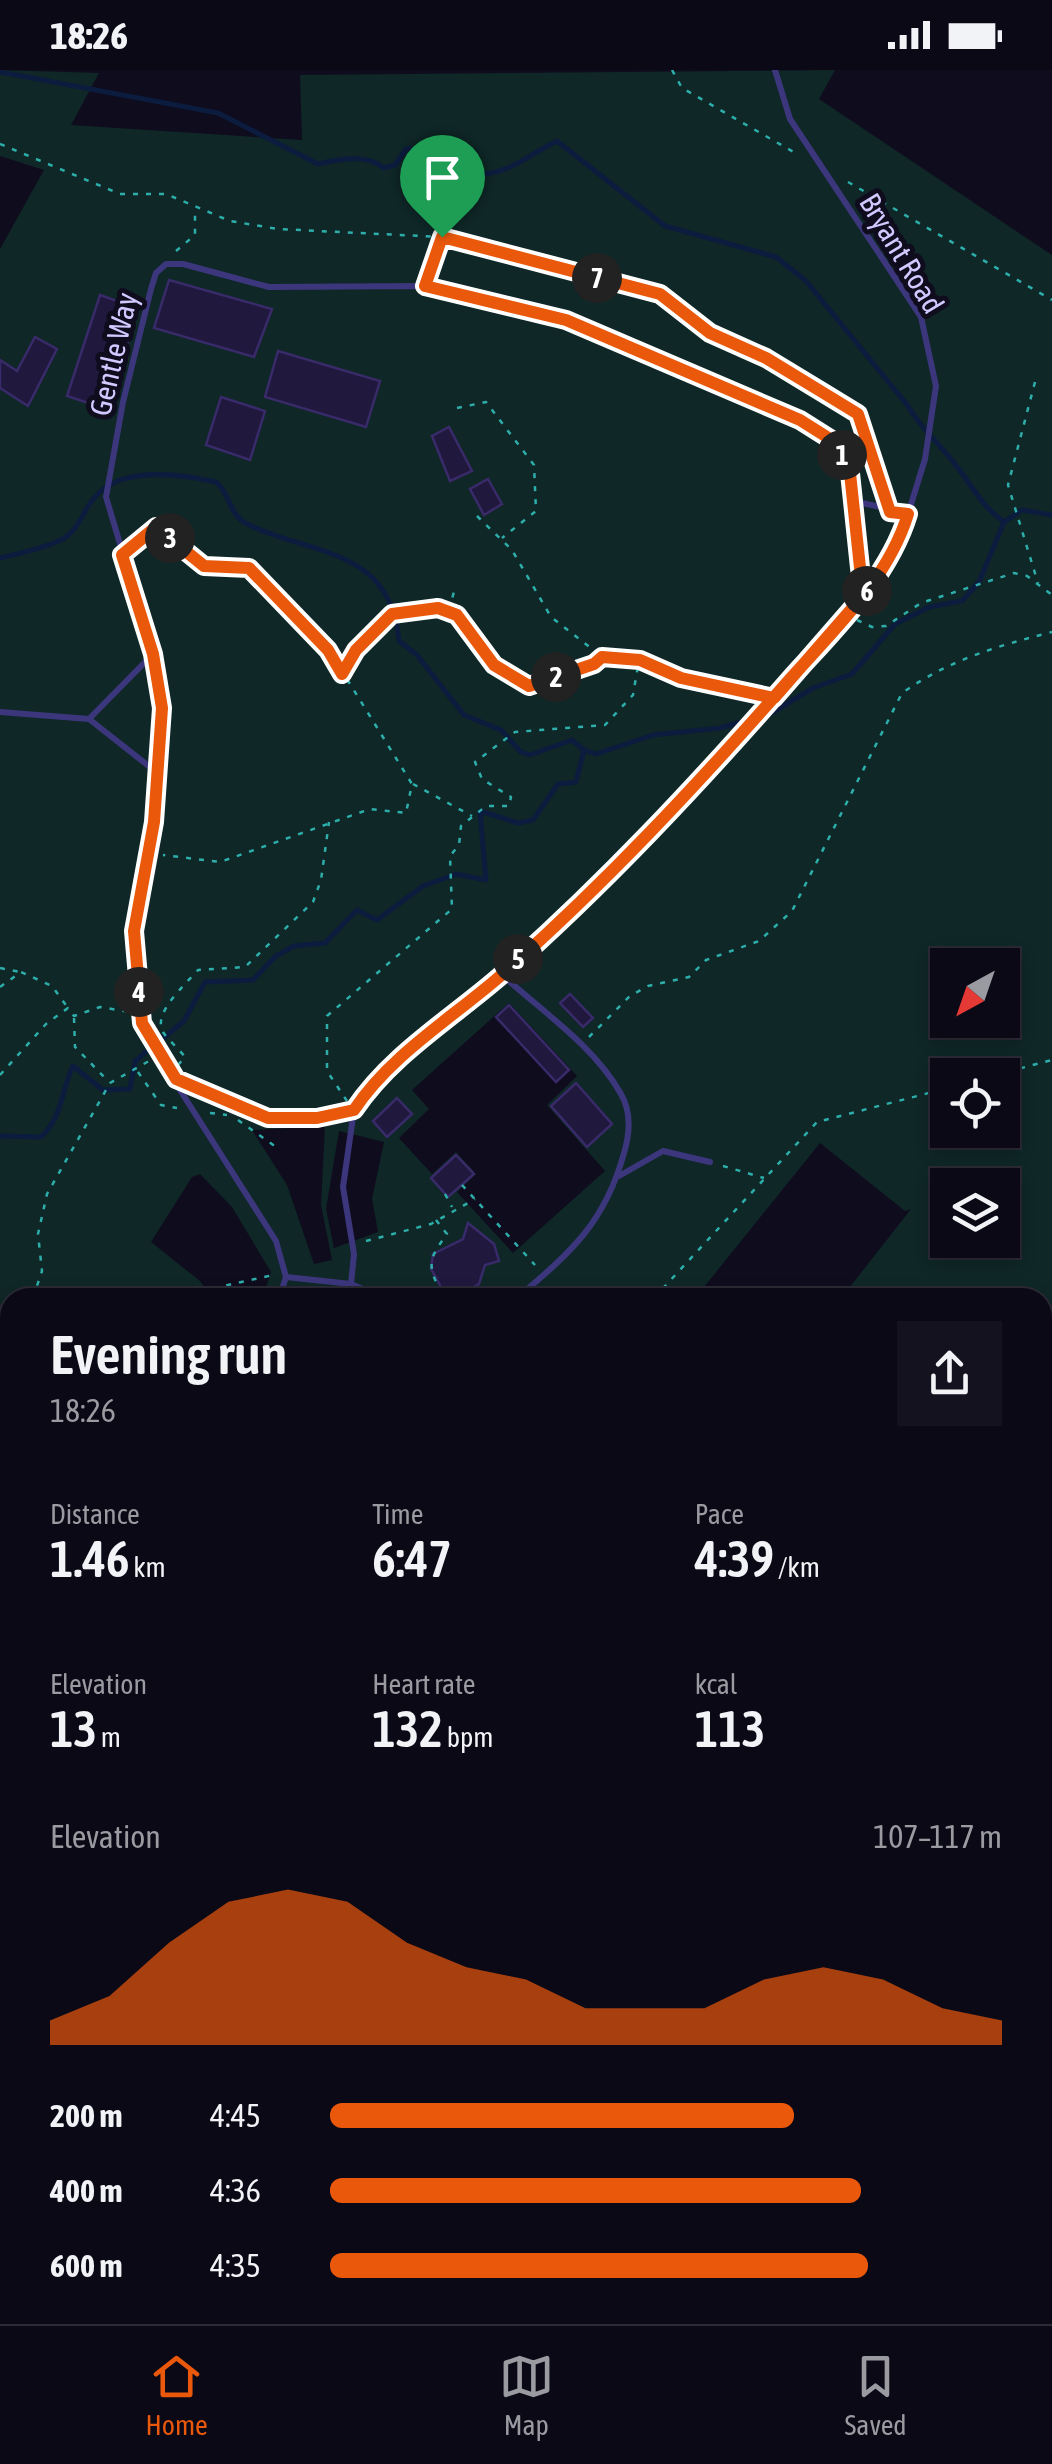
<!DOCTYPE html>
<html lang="en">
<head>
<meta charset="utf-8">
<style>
  body { margin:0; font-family:"Asap Condensed",sans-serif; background:#14121f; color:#f1f3f6; height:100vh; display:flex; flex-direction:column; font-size:38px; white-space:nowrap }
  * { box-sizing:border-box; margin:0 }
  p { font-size:32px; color:#9a9aa1 }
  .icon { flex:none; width:55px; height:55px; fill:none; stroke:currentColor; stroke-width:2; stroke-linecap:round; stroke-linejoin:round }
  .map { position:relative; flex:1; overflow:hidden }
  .sheet { position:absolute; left:0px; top:1218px; width:1052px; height:1038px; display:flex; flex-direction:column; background:#0b0916; border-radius:30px 30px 0 0; box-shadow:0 5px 15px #0003,0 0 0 2px #2b2a35 }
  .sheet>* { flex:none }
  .needle { width:65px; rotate:220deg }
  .buttons { position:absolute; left:930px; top:878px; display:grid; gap:20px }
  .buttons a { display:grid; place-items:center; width:90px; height:90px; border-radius:0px; background:#0b0916; box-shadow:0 5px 15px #0003,0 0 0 2px #2b2a35; font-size:50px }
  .pin { position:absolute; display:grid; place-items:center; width:85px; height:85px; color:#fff; margin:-102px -42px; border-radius:50% 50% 50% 0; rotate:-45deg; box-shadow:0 0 10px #0007 }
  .pin .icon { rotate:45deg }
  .km { position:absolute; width:50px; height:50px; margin:-25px; border-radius:50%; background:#222; color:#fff; font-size:28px; line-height:50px; text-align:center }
  .round { display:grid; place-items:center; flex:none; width:105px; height:105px; border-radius:0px; background:#14121f }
  .overview { display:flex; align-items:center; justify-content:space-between; height:170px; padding:0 50px }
  h1 { font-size:55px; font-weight:600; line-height:75px }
  .stats { display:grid; grid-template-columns:repeat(3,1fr); gap:15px; height:170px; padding:10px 50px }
  .stats div { display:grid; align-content:center }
  .stats b { font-size:50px; font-weight:600 }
  .stats small { font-size:28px; font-weight:400 }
  .stats p { font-size:28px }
  .chart { height:280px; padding:20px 50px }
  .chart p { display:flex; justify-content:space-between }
  .chart svg { width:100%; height:180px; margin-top:10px; fill:#ea580c; opacity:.7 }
  ul { padding:0 50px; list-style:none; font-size:32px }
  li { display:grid; grid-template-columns:160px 120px 1fr; align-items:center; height:75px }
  li i { height:25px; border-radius:12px; background:#ea580c }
  .status { display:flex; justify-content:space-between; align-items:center; height:70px; padding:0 50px; background:#0b0916; direction:ltr }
  .status svg { height:28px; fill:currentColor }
  .tabs { display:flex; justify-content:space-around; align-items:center; height:140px; border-top:2px solid #2b2a35; background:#0b0916; font-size:28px; color:#9a9aa1 }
  .tabs a { display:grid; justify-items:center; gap:5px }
  .tabs .current { color:#ea580c }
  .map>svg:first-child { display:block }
</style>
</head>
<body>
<div class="status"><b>18:26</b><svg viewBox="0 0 49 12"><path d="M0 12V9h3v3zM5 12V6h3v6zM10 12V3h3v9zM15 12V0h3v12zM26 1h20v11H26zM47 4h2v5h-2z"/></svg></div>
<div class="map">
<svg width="1052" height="2254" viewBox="0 0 1052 2254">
  <rect width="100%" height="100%" fill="#0f0c1e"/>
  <!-- green -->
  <path fill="#0f2727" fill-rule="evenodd" d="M0,0L99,3L71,55L302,70L300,5L835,0L819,29L1052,185V1437L1043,1441L1042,1228L842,1227L911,1139L905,1141L820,1073L696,1227H263L271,1202L232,1137L200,1104L192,1107L151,1172L200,1211L212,1227L10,1228V2245H540L544,2254H0V318L28,335L57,280L35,267L17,301L0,290V179L44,100L0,86ZM169,211L271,239L254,286L155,258ZM100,225L137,238L109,340L68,326ZM278,281L379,310L367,356H366ZM221,327L265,341L250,389L206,375ZM948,895H1002V950H948ZM509,933L577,1006L547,1035L605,1101L513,1183L457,1122L476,1104L456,1082L432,1104L399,1068L429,1039L412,1020ZM948,1005H1002V1060H948ZM576,1014L612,1054L587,1077L551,1036ZM325,1056L321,1135L332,1190L314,1194L287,1115L252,1060ZM339,1061L384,1072L372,1129L378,1162L334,1178L326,1139ZM948,1115H1002V1170H948ZM468,1153L494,1174L499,1191L485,1195L479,1214L461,1224L441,1217L431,1199L433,1184L463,1169Z"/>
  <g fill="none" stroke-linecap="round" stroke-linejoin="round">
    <!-- stream -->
    <g stroke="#0b1c3e" stroke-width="5">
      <path d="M0,2L218,43L318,94C340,89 365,83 384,98L395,95L406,79C433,74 458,109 486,104C514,100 532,83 557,71L665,156L776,187L806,211L908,336C922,360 942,376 958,398C974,419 982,436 1004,452"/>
      <path d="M1004,452L1022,440L1052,445"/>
      <path d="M0,488C18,484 44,478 61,470C80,460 82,441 95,427C121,396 180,404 216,412C230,423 229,445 247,454C313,486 391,477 399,571L417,585L464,645L501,660L521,682L530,685L572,670L584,680"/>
      <path d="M0,1066L41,1067C63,1046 61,1021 73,996L103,1020L130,1019L135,991L184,951L205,912L253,910L276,886L294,876L325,873L357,840L377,850L423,816L456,804L486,810L480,741L518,753L533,750L558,714L576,712L584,680L596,684L653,665L720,658L770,644L813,618L852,604L895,554L929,537L962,531L979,512L1004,452"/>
      <path d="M1042,1257L1052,1258"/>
      <path d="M0,1507L10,1505"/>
    </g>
  </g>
  <!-- building -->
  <g fill="#21183e" stroke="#392a6a" stroke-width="2.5">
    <path d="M169,210L272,239L254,287L154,258Z"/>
    <path d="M100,225L137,238L109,340L67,326Z"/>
    <path d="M35,267L57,279L28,336L0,318V290L17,301Z"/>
    <path d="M278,281L380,311L366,357L265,327Z"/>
    <path d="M221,327L265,341L250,390L206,375Z"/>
    <path d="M449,357L472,401L450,411L432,366Z"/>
    <path d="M488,409L502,434L484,445L470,419Z"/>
    <path d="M570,924L593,948L583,957L560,933Z"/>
    <path d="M509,935L569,1000L556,1012L496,947Z"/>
    <path d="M576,1013L612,1054L587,1077L551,1036Z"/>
    <path d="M397,1028L412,1044L387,1067L373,1051Z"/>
    <path d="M456,1085L474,1104L448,1127L431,1108Z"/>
    <path d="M468,1153L494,1174L499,1191L485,1195L479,1214L461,1224L441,1217L431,1199L433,1184L463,1169Z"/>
  </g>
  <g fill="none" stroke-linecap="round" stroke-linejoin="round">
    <!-- path -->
    <g stroke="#2daeab" stroke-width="2.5" stroke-dasharray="5 8" stroke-linecap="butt">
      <path d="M672,0L682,18L797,84"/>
      <path d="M0,74L120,124H166L230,151L278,159L442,167L661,224L709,263L765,288L857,345L885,427"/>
      <path d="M848,112L1052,230"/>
      <path d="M176,181L195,165V139"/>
      <path d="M429,203L442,168"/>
      <path d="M1035,312L1008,415L1038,513"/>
      <path d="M457,338L486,332L534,395L536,441L502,468"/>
      <path d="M477,446L512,480L551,547L601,586"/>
      <path d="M133,476L156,457L204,496L249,498L329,580L412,714L406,743L370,739L220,792L163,785"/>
      <path d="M449,540L455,518"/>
      <path d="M857,550L872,557L886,556L921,533L1014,503L1027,506L1052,525"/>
      <path d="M343,602C364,569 412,514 457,545C473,556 480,582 495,595C504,603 518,609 529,616L595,594L602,587C654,593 704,613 757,624"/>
      <path d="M413,714L472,746"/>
      <path d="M0,898L20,902"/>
      <path d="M0,917L21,902L52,916L68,938"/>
      <path d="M74,948L75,977L109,1012"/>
      <path d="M589,967L630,926L648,916L689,907L706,890L759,871L792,841L902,623C949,590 997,576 1052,562"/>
      <path d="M178,995L185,987C179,979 168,970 163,962C152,943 186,914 198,900L245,897L313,832L321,810L329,752"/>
      <path d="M138,1002L161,1035L177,1038"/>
      <path d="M0,1005L46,954L68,938L74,946L100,937L130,942"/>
      <path d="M995,1005L1052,990"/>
      <path d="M347,1031L327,1001V946L452,839L450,786L459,775L461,756L486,736H509L511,727L482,709L475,692L515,662L605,655L633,625L639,590"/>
      <path d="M210,1043L227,1045"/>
      <path d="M238,1050L276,1077"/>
      <path d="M723,1096L764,1108"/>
      <path d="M462,1115L535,1195"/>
      <path d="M445,1124L452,1137"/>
      <path d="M436,1150L447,1164C431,1186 426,1193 439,1218L462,1226L478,1219L488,1228"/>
      <path d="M366,1171L431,1154L475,1129"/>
      <path d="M228,1218L237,1228"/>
      <path d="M33,1228L42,1201L38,1164L47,1124L110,1013L149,991"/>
      <path d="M204,1228L219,1217L273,1205"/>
      <path d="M654,1228L817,1052L948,1018"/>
      <path d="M0,1249L10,1251"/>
      <path d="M1052,1283V1305"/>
      <path d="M0,1381L10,1378"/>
      <path d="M0,1594L10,1596"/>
      <path d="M0,2191L10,2177"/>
    </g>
    <!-- lane -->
    <g stroke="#3c377d" stroke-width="6">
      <path d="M853,431L908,443"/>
      <path d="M0,642L89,649L155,701L154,752L134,861L142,953L166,998L276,1171L286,1207L279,1228"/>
      <path d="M89,649L153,584"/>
      <path d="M155,701L163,638L153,584L106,427L123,332L151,219L156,203L166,194H183L269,217L425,216L565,250L800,350L837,374L850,403L863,523"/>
      <path d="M502,905C542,941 594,976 621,1024C632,1043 630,1063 624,1083C605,1153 571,1182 517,1228"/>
      <path d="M176,1009C251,1041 270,1058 354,1040L375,1009L502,905L645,769L863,526L900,470L925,389L936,316L921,247L790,49L775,0"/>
      <path d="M619,1106L663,1081L710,1092"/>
      <path d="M286,1207L351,1214L384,1228"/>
      <path d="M351,1214L354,1184L343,1117L354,1040"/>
      <path d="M0,1457L10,1458"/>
      <path d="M0,1711L10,1719"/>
      <path d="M0,1986L10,1978"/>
    </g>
    <!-- street -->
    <g stroke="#3c377d" stroke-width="14">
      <path d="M1042,1486L1052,1482"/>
      <path d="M1042,1651L1052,1634"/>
      <path d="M1042,1915L1052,1924"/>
    </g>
    <!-- secondary -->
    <g stroke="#6960fe" stroke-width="20">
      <path d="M1042,2183L1052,2181"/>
      <path d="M718,2254L751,2245"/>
    </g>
  </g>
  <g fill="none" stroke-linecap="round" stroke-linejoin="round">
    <!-- route casing -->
    <g stroke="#fff" stroke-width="20">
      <path id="route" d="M442,167L425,216L566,250L800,350L838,374L850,403L863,526L774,628L681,608L640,590L602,587L594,594L529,616L494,595L457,545L438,538L392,544L356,580L342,604L328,580L249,498L204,496L156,457L122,485L153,584L162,638L154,752L134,861L142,953L176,1009L268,1048H317L354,1040C390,986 449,950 498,908C603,816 699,713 790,609C835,559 888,509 908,444L890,442L858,344L822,322L766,288L710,263L660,224L442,167"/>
    </g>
    <!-- route -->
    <use href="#route" stroke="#ea580c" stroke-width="12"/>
  </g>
  <g text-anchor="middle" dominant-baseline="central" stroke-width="10" stroke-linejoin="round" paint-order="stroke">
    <!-- street labels -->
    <g font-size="30" fill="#d1c9ff" stroke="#0f0c1e">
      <text transform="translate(902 183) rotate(59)">Bryant Road</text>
      <text transform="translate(113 284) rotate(-77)">Gentle Way</text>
    </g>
  </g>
</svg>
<div class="buttons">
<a><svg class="needle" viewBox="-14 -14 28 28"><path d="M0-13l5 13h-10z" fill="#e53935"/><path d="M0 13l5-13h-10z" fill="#9a9aa1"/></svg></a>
<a><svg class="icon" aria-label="locate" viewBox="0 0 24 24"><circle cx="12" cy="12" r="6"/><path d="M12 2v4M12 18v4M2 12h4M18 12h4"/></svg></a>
<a><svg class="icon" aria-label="layers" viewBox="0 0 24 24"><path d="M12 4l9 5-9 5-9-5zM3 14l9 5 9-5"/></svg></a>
</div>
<div class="pin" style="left:442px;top:167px;background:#1e9e55"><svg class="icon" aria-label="arrive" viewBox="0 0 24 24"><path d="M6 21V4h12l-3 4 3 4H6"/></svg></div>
<b class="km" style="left:842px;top:385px">1</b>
<b class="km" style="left:556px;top:607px">2</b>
<b class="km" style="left:170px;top:468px">3</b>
<b class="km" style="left:139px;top:922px">4</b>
<b class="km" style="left:518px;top:889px">5</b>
<b class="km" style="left:867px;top:521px">6</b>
<b class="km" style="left:597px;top:208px">7</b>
<section class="sheet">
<div class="overview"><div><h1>Evening run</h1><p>18:26</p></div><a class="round"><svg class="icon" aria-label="share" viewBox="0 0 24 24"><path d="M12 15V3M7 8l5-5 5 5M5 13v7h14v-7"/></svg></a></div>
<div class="stats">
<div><p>Distance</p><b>1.46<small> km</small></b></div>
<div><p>Time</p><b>6:47</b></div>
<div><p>Pace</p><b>4:39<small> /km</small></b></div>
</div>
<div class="stats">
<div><p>Elevation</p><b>13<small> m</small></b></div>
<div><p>Heart rate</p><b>132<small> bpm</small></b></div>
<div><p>kcal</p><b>113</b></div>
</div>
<div class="chart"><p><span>Elevation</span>107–117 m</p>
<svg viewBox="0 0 160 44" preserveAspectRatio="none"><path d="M0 44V38L10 32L20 19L30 9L40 6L50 9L60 19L70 25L80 28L90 35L100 35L110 35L120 28L130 25L140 28L150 35L160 38V44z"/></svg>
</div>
<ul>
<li><b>200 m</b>4:45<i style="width:69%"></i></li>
<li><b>400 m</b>4:36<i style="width:79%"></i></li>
<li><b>600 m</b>4:35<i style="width:80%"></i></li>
</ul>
</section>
</div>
<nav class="tabs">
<a class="current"><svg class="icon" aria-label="home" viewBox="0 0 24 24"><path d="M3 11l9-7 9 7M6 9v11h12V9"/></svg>Home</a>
<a><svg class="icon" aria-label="map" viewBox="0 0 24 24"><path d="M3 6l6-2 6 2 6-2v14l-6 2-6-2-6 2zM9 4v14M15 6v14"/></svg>Map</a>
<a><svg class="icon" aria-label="saved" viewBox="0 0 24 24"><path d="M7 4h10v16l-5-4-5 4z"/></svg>Saved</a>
</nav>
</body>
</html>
